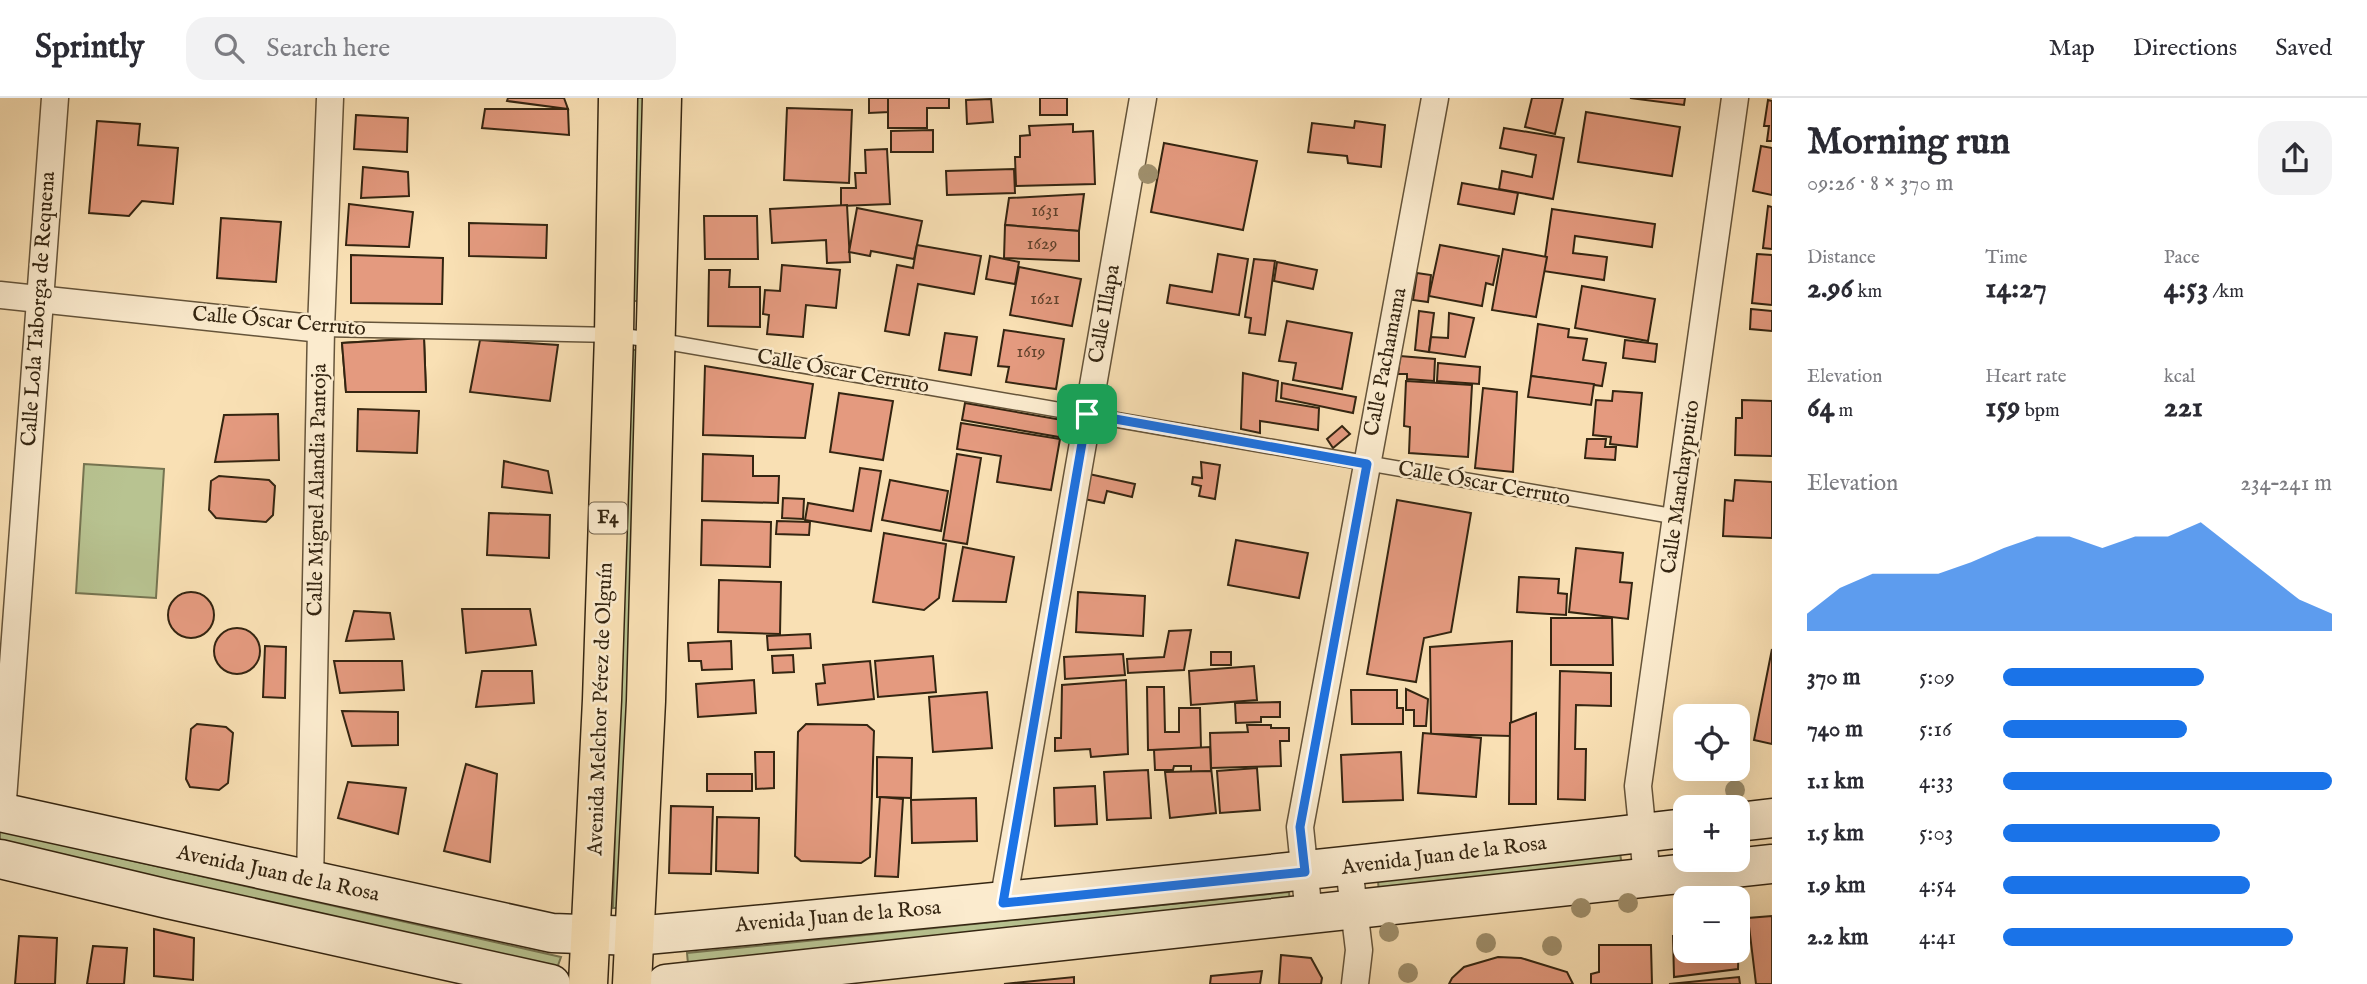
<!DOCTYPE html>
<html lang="en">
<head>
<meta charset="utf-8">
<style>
  body { margin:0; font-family:"IM FELL English",serif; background:#f2f2f3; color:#2b2b33; height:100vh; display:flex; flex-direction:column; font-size:26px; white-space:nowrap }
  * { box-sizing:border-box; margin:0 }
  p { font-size:23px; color:#7c7c81 }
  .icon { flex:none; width:38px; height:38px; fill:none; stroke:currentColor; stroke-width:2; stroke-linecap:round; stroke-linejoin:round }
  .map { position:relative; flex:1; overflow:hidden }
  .side { display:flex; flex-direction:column; background:#fff; width:595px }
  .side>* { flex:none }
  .fabs { position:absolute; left:1673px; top:606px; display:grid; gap:14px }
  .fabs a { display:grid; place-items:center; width:77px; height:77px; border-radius:14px; background:#fff; box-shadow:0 7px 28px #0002; font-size:35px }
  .pin { position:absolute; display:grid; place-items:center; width:60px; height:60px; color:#fff; margin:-30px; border-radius:14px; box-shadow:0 4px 10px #0006 }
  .round { display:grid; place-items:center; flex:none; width:74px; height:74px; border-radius:21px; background:#f2f2f3 }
  .headline { display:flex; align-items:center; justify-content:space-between; height:119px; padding:0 35px }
  h1 { font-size:38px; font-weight:700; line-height:52px }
  .stats { display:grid; grid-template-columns:repeat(3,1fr); gap:10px; height:119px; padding:7px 35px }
  .stats div { display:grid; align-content:center }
  .stats b { font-size:30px; font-weight:700 }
  .stats small { font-size:19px; font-weight:400 }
  .stats p { font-size:19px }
  .chart { height:196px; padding:14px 35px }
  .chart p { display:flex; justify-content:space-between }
  .chart svg { width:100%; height:126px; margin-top:7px; fill:#1a73e8; opacity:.7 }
  ul { padding:0 35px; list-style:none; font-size:23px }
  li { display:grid; grid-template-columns:112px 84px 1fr; align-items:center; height:52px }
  li i { height:18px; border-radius:9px; background:#1a73e8 }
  header { display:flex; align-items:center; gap:42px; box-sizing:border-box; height:98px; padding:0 35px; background:#fff; border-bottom:2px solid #e1e1e2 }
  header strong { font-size:33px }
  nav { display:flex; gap:38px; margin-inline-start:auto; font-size:24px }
  .search { width:490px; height:63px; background:#f2f2f3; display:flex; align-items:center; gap:18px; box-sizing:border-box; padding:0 24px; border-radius:21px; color:#7c7c81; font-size:26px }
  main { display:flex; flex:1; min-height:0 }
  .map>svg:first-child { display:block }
</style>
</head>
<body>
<header>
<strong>Sprintly</strong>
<div class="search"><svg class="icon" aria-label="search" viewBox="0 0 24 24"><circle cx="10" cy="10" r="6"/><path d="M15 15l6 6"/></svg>Search here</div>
<nav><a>Map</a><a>Directions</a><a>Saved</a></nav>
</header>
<main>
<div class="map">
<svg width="1772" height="886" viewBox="0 0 1772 886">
  <rect width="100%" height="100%" fill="#f9e0b4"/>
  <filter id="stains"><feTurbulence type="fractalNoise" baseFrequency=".00286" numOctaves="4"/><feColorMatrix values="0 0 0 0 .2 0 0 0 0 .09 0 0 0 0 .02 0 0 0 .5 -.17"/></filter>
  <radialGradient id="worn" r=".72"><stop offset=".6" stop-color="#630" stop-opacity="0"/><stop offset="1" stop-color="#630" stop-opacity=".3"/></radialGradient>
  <!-- green -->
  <g fill="#b8c391" stroke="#767451" stroke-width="2">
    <path d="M632,0H645L641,203H629Z"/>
    <path d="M627,252H639L624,810H613Z"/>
    <path d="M84,366L164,371L156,500L76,495Z"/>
    <path d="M0,733L561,859L557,870L0,745Z"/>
    <path d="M1620,755L1622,768L1379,796L1378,783Z"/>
    <path d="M1289,794L1290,806L688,866L687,855Z"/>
  </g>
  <!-- building -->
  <g fill="#e49a7f" stroke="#342511" stroke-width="2">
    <path d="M508,0H564L568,11L507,3Z"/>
    <path d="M869,0H888L889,14L869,15Z"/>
    <path d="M888,0H949V10H927V30H888Z"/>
    <rect x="1040" y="0" width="27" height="17"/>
    <path d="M1532,0H1563L1555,36L1525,29Z"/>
    <path d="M1630,0H1685L1684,7Z"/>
    <path d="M991,1L993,24L967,26L966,2Z"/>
    <path d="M1768,2L1772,3V43H1767L1769,28H1764Z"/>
    <path d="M787,10L852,12L849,85L784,82Z"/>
    <path d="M485,11H568L569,37L482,30Z"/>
    <path d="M1586,14L1680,29L1672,78L1578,64Z"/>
    <path d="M356,17L408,20L407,54L354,51Z"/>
    <path d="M97,23L140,26L138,47L178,50L173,106L142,103L129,118L89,115Z"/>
    <path d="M1355,23L1385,27L1381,69L1348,65L1347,58L1308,54L1312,25L1354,30Z"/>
    <path d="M1073,26V34L1093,33L1095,86L1016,88L1015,59H1020V38L1030,37L1029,28Z"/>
    <path d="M1504,30L1564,40L1553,101L1499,91L1502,73L1532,79L1536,57L1500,50Z"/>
    <path d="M933,32V54H891V33Z"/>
    <path d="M1164,45L1257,63L1243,132L1151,114Z"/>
    <path d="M1761,48L1772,50V97L1753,93Z"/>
    <path d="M887,51L890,106L841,108V90H856L855,75H866L865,52Z"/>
    <path d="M363,69L408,74L409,98L361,100Z"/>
    <path d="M1014,71L1015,95L947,97L946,73Z"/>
    <path d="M1462,85L1518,95L1514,116L1458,106Z"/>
    <path d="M1084,96L1079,133L1005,127L1009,100Z"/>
    <path d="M349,106L413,114L409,149L346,147Z"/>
    <path d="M847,107L850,164L827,165L826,142L772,145L770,111Z"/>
    <path d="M1768,108L1772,109V151L1763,150Z"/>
    <path d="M857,110L922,123L914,161L871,153L870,158L849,154Z"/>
    <path d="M1552,111L1655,126L1652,149L1575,138L1573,155L1607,159L1604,182L1543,173Z"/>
    <path d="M704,118H757L758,161H705Z"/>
    <path d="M221,120L281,124L276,184L217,180Z"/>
    <path d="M469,125L547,127L546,160L469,158Z"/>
    <path d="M1005,127L1079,133V163L1004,160Z"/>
    <path d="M917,147L981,158L974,196L918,186L909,237L885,233L897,167L913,170Z"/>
    <path d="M1440,147L1499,158L1493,187L1486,185L1482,208L1429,198Z"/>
    <path d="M1503,151L1547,159L1536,219L1492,212Z"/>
    <path d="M1218,156L1248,161L1239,217L1167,205L1170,187L1212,194Z"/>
    <path d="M1757,156L1772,157V207L1752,205Z"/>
    <path d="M351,157L443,160L442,206L351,205Z"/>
    <path d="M990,158L1019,164L1015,186L986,181Z"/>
    <path d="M1254,161L1275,163L1265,237L1249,235L1251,220L1245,219Z"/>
    <path d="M1277,164L1317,172L1313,191L1274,183Z"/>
    <path d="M782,167L840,172L836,210L806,207L803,239L767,236L769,217L763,216L765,192L780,193Z"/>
    <path d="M1019,169L1081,181L1072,228L1010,217Z"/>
    <path d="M709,172H730L729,189H760V229L708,228Z"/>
    <path d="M1417,175L1431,177L1428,204L1413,202Z"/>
    <path d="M1582,188L1655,201L1648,243L1575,230Z"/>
    <path d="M1751,211L1772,213V233L1750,231Z"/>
    <path d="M1419,213L1434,215L1429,254L1415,252Z"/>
    <path d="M1449,215L1474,220L1465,259L1429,254L1431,239L1448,240Z"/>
    <path d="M1287,223L1352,235L1342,291L1293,282L1296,265L1279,263Z"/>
    <path d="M1538,226L1569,231L1568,239L1587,241L1583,262L1606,265L1602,288L1531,278Z"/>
    <path d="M1004,232L1064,241L1056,291L1006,284L1009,269L998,268Z"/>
    <path d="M945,235L977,239L971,277L939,272Z"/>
    <path d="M424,240L426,294H346L342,245Z"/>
    <path d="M424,240L426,294H346L342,245Z"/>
    <path d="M480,242L558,247L550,303L470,294Z"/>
    <path d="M1625,242L1657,246L1655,264L1623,260Z"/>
    <path d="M1400,258L1435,261L1434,283L1407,281V276H1398Z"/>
    <path d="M1438,265L1480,269L1479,286L1437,283Z"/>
    <path d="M705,268L813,286L805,340L703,337Z"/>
    <path d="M1243,275L1278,283L1276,303L1319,310L1318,332L1260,323V335L1241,331Z"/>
    <path d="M1531,278L1594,286L1591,307L1528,299Z"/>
    <path d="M1406,283L1472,287L1468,359L1409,355L1410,329L1404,328Z"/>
    <path d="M1282,285L1356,299L1353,315L1281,300Z"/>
    <path d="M1483,290L1517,294L1513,374L1475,370Z"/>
    <path d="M1613,293L1642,295L1637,349L1610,346L1611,339L1593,337L1596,302L1612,303Z"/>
    <path d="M839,295L893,303L883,362L830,354Z"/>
    <path d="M1742,302L1772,303V358L1735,357L1736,320H1742Z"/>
    <path d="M965,305L1062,322L1059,339L962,322Z"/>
    <path d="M358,311L419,313L417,355L357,353Z"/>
    <path d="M278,316L279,362L215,364L224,317Z"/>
    <path d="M961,325L1060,341L1051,392L997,384L1001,358L957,351Z"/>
    <path d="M1342,328L1350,336L1333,350L1327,341Z"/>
    <path d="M1587,341H1606L1605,349H1616L1615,362L1585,360Z"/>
    <path d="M703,356L753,358V378H779L778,405L702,403Z"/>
    <path d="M957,356L981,360L967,446L943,442Z"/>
    <path d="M504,363L548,373L552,395L502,389Z"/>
    <path d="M1201,364L1220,367L1215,401L1199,398L1201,388L1192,386L1193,379L1202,380Z"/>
    <path d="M860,370L881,373L871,433L805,422L808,405L853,413Z"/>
    <path d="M1089,376L1135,386L1132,399L1107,393L1104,405L1084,401Z"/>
    <path d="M219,378L269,382L275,388L273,417L266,424L216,420L209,412L211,383Z"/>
    <path d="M890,382L948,393L941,433L882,422Z"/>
    <path d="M1735,382L1772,384V440L1723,438L1725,402L1733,403Z"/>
    <path d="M783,400L804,401L803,421L782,420Z"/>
    <path d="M1397,402L1471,415L1451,534L1424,540L1416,584L1367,576Z"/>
    <path d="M489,415L550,417L549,460L487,457Z"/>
    <path d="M702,422L771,424L770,469L701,467Z"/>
    <path d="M777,423L810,424L809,437L776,436Z"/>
    <path d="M884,435L946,446L939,500L924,512L873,504Z"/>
    <path d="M1236,442L1308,455L1299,500L1228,487Z"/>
    <path d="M963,449L1014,459L1006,504L953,503Z"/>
    <path d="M1576,450L1623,455L1620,484L1632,485L1628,521L1569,514Z"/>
    <path d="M1519,479L1559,481L1558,495L1567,496L1566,517L1517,514Z"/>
    <path d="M719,482L781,484L780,536L718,534Z"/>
    <path d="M1078,494L1145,498L1143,538L1076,534Z"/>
    <circle cx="191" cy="517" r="23"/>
    <path d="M462,511H530L536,547L466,555Z"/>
    <path d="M354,513L390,515L394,541L346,543Z"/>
    <path d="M1551,520H1612L1613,567H1551Z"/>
    <circle cx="237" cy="553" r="23"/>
    <path d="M1191,532L1184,572L1128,575L1127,561L1164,559L1169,533Z"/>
    <path d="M810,536L811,550L768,552L767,538Z"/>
    <path d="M731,543L732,571L702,572L701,563H689L688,545Z"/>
    <path d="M1512,543L1511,638L1431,636L1430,549Z"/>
    <path d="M265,548L286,549L285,600L263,599Z"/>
    <path d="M1772,551V646L1754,642Z"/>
    <rect x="1211" y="554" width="20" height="13"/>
    <path d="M1123,556L1125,577L1065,581L1064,559Z"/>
    <path d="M793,557L794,574L773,575L772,558Z"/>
    <path d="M933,558L936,594L878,599L875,563Z"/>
    <path d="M334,563H402L404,592L340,595Z"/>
    <path d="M870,563L874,601L818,607L816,586L825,585L823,567Z"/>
    <path d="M1254,568L1257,602L1191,607L1189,573Z"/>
    <path d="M482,573H532L534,605L476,609Z"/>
    <path d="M1560,573L1611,575V608L1576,607L1575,651H1586L1585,702L1558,701Z"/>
    <path d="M754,582L756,615L698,619L696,586Z"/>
    <path d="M1126,582L1128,656L1091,659L1090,651L1055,653V640H1061L1062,587Z"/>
    <path d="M1147,589H1164L1165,634H1179V610H1200L1201,651L1148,652Z"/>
    <path d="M1406,591L1428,601L1426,628H1414V612H1406Z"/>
    <path d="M1351,592H1397V610H1403V626H1352Z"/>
    <path d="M987,594L992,650L933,654L929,599Z"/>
    <path d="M1280,604V619H1261V624L1236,625L1235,605Z"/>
    <path d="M342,613L398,614V647L352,648Z"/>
    <path d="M1536,615V706H1509L1510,625Z"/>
    <path d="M197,626L226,629L233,635L228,685L219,692L190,689L186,681L191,631Z"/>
    <path d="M806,626L867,627L874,633L870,759L861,765L801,763L795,758L798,634Z"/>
    <path d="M1247,627H1271V630H1289V643H1280L1281,668L1211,670L1210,635L1248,634Z"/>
    <path d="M1423,635L1481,640L1476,699L1418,695Z"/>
    <path d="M1210,649L1211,673L1191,674V668H1174L1173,672H1155L1154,652Z"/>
    <path d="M755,654H774V690L756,691Z"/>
    <path d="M1401,654L1403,702L1343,704L1341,657Z"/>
    <path d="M877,659L912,660L911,700L877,699Z"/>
    <path d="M466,666L497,676L490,764L444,753Z"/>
    <path d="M1211,669L1216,715L1170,720L1165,674L1211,673Z"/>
    <path d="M1257,670L1260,712L1220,715L1217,673Z"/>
    <path d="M1148,672L1151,720L1107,722L1104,674Z"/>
    <rect x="707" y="676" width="45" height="17"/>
    <path d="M348,684L406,690L398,736L338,720Z"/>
    <path d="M1095,688L1097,726L1055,728L1054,690Z"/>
    <path d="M880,699L903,701L898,779L875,778Z"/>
    <path d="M976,700L977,743L912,745L911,702Z"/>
    <path d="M671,708L713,709L711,776L669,775Z"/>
    <path d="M717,719L759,720L758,775L716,773Z"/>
    <path d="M1772,818V886H1756L1748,820Z"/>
    <path d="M154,831L194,840L193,882L154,878Z"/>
    <path d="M1738,831H1739L1738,871L1674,879L1673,838L1685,837V852H1738Z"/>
    <path d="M19,838L57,840L55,886H15Z"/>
    <path d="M1599,847H1651L1652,886H1591V876L1599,874Z"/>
    <path d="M93,848L127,850L124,886H87Z"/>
    <path d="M1281,857L1311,860L1322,880L1321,886H1279Z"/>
    <path d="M1498,859L1521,860L1567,874L1573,886H1449L1452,880L1464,869Z"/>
    <path d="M1262,873L1260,886H1210L1211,878Z"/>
    <path d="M1074,879V886H1004Z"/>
    <path d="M1739,879L1740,886H1669Z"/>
  </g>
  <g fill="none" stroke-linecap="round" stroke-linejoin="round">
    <!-- service casing -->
    <g stroke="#65543a" stroke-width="17">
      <path id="service" d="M321,231L614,237L655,242L1678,419"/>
    </g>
    <!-- minor casing -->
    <g stroke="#65543a" stroke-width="29">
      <g id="minor">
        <path d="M0,197L321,231"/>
        <path d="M2,715L55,0"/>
        <path d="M1349,769L1359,852L1355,886"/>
        <path d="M1647,779L1638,688L1735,0"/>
        <path d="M310,784L321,231L330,0"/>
        <path d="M1003,805L1143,0"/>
        <path d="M1309,817L1300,729L1435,0"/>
      </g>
    </g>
    <!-- secondary casing -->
    <g stroke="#342511" stroke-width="41">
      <g id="secondary">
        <path d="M0,714L552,835L635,838C985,806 1336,771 1685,730"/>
        <path d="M1738,724L1772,720"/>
        <path d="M0,761L168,801L551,886"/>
        <path d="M666,886L1772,766"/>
      </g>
    </g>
    <!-- trunk casing -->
    <g stroke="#342511" stroke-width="41">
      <g id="trunk">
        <path d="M588,886L602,602L614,237L618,0"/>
        <path d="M632,886L646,603L662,0"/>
      </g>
    </g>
    <!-- service -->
    <use href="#service" stroke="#fbebce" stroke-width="14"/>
    <!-- minor -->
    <use href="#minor" stroke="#fbebce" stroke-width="26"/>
    <!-- secondary -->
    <use href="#secondary" stroke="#fbebce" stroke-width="38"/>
    <!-- trunk -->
    <use href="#trunk" stroke="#f9e0b4" stroke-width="38"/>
  </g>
  <!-- trees -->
  <g fill="#9f8f6c">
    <circle cx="1148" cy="76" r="10"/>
    <circle cx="1735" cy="692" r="10"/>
    <circle cx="1628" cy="805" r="10"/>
    <circle cx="1581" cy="810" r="10"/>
    <circle cx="1389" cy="834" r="10"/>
    <circle cx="1486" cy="845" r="10"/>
    <circle cx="1552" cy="848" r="10"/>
    <circle cx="1408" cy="875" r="10"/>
  </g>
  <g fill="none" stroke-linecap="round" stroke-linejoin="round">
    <!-- route casing -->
    <g stroke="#fff" stroke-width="14">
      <path id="route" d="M1087,316L1367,366L1300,729L1305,774L1003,805Z"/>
    </g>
    <!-- route -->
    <use href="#route" stroke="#1a73e8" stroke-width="9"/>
  </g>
  <g text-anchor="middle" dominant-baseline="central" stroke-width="5" stroke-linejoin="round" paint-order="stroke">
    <!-- number labels -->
    <g font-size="18" fill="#60422c">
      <text x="1045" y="113">1631</text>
      <text x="1042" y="146">1629</text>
      <text x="1045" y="201">1621</text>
      <text x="1031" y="254">1619</text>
    </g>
    <!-- shield labels -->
    <rect fill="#fbebce" stroke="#70604a" stroke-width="2" x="589" y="404.5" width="38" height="31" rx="5"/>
    <g font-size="19" font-weight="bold" fill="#342511">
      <text x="608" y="420">F4</text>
    </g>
    <!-- street labels -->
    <g font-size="21" fill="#342511" stroke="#fbebce">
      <text transform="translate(39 211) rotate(-86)">Calle Lola Taborga de Requena</text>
      <text transform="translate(1105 216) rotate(-80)">Calle Illapa</text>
      <text transform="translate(279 224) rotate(5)">Calle Óscar Cerruto</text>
      <text transform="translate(1386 264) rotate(-79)">Calle Pachamama</text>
      <text transform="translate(843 274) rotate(10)">Calle Óscar Cerruto</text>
      <text transform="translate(1484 386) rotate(10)">Calle Óscar Cerruto</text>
      <text transform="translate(1681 389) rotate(-82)">Calle Manchaypuito</text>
      <text transform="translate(318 392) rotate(-89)">Calle Miguel Alandia Pantoja</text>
      <text transform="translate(601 611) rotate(-88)">Avenida Melchor Pérez de Olguín</text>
      <text transform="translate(1444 758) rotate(-7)">Avenida Juan de la Rosa</text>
      <text transform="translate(278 776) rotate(12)">Avenida Juan de la Rosa</text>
      <text transform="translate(838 819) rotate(-5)">Avenida Juan de la Rosa</text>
    </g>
  </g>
  <rect width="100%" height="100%" filter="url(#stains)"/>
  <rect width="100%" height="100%" fill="url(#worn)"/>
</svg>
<div class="fabs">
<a><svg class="icon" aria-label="locate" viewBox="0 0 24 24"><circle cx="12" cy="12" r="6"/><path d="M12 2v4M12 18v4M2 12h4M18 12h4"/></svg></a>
<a>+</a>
<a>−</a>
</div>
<div class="pin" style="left:1087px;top:316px;background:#1e9e55"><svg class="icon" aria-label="arrive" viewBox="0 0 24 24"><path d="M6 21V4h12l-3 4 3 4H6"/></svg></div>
</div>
<section class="side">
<div class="headline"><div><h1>Morning run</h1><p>09:26 · 8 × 370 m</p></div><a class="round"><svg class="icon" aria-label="share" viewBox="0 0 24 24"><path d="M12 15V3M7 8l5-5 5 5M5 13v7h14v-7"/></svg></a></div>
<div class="stats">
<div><p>Distance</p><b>2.96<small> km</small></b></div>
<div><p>Time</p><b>14:27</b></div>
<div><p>Pace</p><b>4:53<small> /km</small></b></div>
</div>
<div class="stats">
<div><p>Elevation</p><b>64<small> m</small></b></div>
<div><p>Heart rate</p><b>159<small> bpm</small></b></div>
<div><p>kcal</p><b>221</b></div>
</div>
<div class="chart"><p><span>Elevation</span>234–241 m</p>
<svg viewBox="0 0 160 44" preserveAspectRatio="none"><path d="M0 44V38L10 29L20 24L30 24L40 24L50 20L60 15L70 11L80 11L90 15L100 11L110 11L120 6L130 15L140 24L150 33L160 38V44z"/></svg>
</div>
<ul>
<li><b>370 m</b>5:09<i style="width:61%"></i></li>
<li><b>740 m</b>5:16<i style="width:56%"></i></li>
<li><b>1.1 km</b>4:33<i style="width:100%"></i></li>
<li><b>1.5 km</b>5:03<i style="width:66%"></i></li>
<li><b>1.9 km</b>4:54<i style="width:75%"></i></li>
<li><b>2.2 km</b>4:41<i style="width:88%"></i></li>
</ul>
</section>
</main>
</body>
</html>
